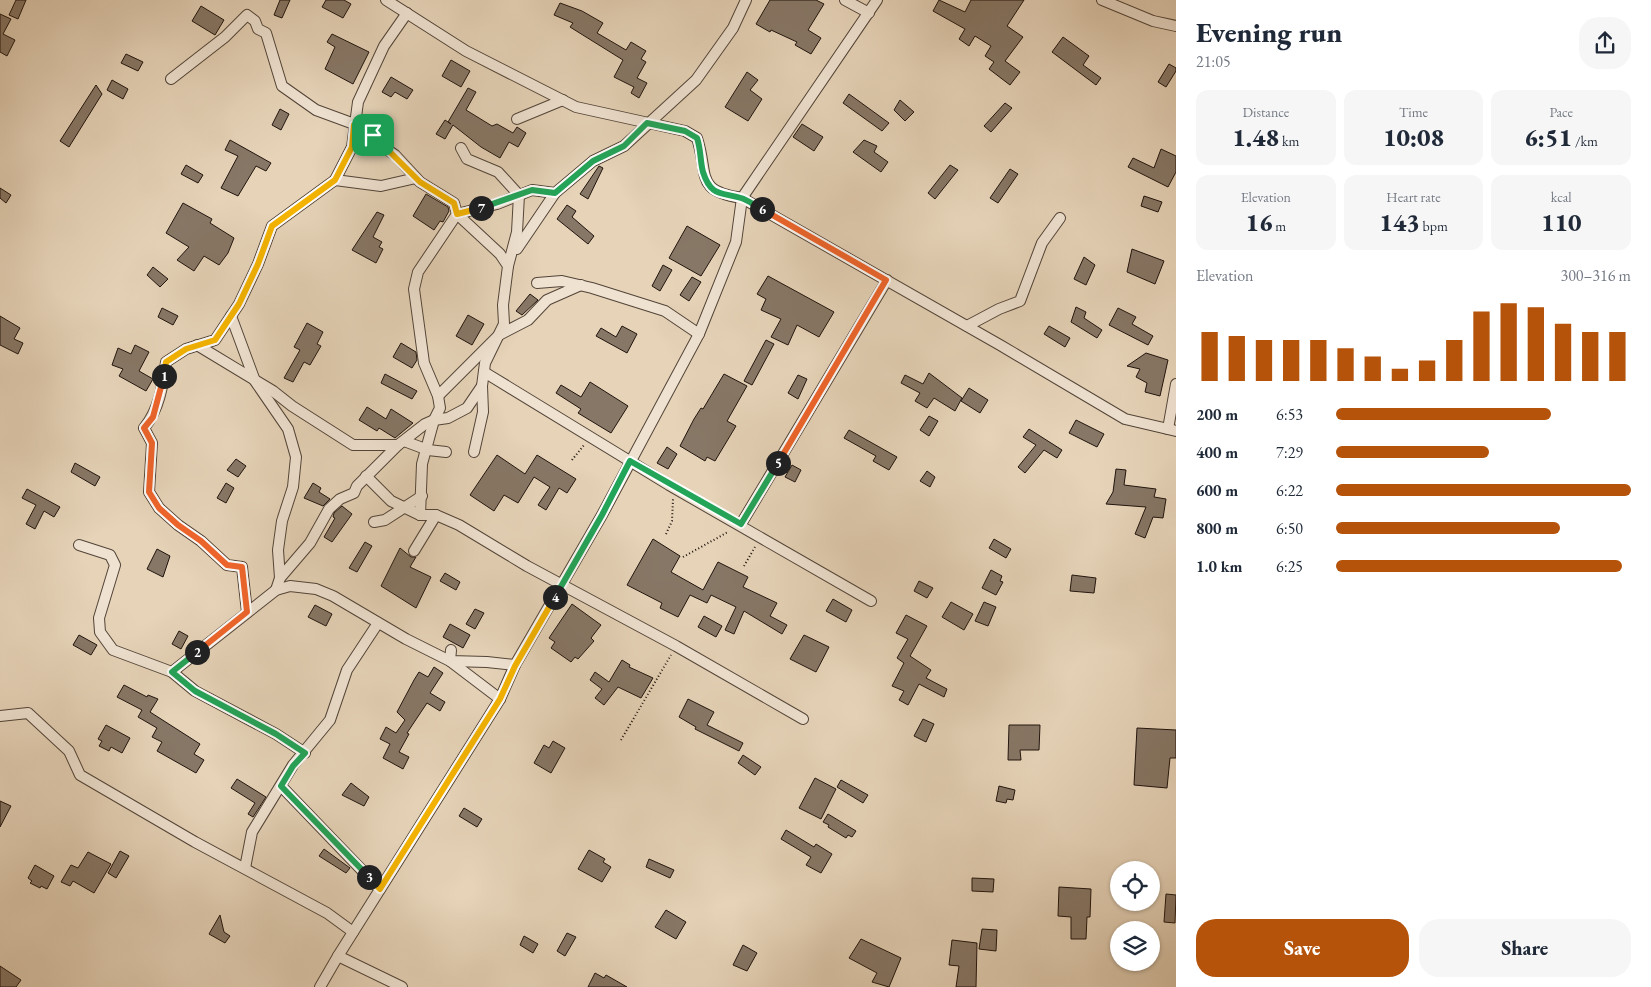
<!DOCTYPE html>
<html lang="en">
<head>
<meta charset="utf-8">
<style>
  body { margin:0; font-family:"EB Garamond",serif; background:#f6f6f7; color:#1f2937; height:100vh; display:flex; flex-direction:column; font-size:19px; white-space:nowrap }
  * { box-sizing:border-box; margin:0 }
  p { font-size:16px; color:#747a83 }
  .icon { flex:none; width:28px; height:28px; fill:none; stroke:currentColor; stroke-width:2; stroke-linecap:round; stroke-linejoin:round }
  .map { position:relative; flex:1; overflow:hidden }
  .panel { display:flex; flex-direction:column; background:#fff; width:475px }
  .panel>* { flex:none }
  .fabs { position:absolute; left:1110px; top:861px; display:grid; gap:10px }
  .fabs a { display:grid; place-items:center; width:50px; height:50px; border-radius:50%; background:#fff; box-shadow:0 1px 4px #0004; font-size:25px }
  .pin { position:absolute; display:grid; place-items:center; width:42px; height:42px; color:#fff; margin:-21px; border-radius:10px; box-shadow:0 2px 8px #0006 }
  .km { position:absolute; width:25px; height:25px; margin:-12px; border-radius:50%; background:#222; color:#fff; font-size:14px; line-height:25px; text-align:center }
  .round { display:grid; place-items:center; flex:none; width:52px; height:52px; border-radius:20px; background:#f6f6f7 }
  .head { display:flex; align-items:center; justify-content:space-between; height:85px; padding:0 20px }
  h1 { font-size:28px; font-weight:800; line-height:38px }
  .figures { display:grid; grid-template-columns:repeat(3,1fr); gap:8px; height:85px; padding:5px 20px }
  .figures div { display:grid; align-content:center; border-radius:12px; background:#f6f6f7; text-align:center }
  .figures b { font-size:25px; font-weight:800 }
  .figures small { font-size:14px; font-weight:400 }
  .figures p { font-size:14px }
  .chart { height:140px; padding:10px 20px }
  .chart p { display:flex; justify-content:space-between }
  .chart svg { width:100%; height:90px; margin-top:5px; stroke:#b45309; stroke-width:6 }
  .button { display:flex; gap:10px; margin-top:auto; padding:10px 20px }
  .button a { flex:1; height:58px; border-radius:20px; background:#b45309; color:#fff; font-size:20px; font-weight:800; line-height:58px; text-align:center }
  .button a+a { background:#f6f6f7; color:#1f2937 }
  ul { padding:0 20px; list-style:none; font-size:16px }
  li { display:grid; grid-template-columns:80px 60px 1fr; align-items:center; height:38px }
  li i { height:12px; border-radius:6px; background:#b45309 }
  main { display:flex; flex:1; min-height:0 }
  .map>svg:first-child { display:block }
</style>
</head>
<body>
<main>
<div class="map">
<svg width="1176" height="987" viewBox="0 0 1176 987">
  <rect width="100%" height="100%" fill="#e6d3b8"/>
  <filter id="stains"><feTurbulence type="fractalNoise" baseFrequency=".004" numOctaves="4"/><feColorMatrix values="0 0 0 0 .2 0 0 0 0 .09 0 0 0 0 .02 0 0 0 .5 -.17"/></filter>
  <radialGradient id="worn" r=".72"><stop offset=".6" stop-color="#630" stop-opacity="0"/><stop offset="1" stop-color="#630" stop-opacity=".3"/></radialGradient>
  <!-- building -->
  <g fill="#877766" stroke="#20140e">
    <path d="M16,0H26L18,19L9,15Z"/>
    <path d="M280,0H290L282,18L274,15Z"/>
    <path d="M326,0H344L351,4L343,18L322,7Z"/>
    <path d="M770,0H816L824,4L808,30L821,38L811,54L795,45L797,42L771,30L770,32L756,24Z"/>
    <path d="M939,0L965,12L971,0H1024L1007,26L1023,37L1005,61L1020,72L1010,85L989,69L994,62L985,56L991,46L975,36L969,46L959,39L965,29L933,11Z"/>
    <path d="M560,3L582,11L603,23L597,33L626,50L631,42L646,51L641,59L646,62L637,78L647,83L639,98L631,93L634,87L614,77L623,60L570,27L573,23L554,15Z"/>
    <path d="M201,6L224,20L215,35L192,21Z"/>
    <path d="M0,14L11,19L3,34L15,40L7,56L0,52Z"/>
    <path d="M332,34L369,52L353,84L325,69L335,47L327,42Z"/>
    <path d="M1063,37L1089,56L1083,65L1101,78L1096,85L1052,52Z"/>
    <path d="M126,54L143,62L138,71L121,63Z"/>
    <path d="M451,60L470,71L461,87L442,76Z"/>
    <path d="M1169,64L1176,68V71L1166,87L1158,82Z"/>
    <path d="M747,72L758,80L750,90L762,99L748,121L725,107Z"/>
    <path d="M391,77L413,90L407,99L395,92L391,97L382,92Z"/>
    <path d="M112,80L128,89L123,99L107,90Z"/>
    <path d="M96,85L102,94L69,147L60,141Z"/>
    <path d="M468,88L476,92L466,110L492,126L497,124L513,133L517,127L526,133L518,147L509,142L500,158L481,147L453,125L445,139L436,134L445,120L451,124L448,122Z"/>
    <path d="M849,94L889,123L882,131L843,103Z"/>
    <path d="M900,100L914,112L905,121L894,110Z"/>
    <path d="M1005,103L1012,108L991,132L984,126Z"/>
    <path d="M280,109L289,114L281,130L272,125Z"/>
    <path d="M802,124L823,137L814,151L793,137Z"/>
    <path d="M230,140L271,163L266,171L256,166L238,196L221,188L238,156L225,150Z"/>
    <path d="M864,140L877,146L874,152L888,162L881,172L853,152Z"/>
    <path d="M1161,149L1176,156V172L1168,187L1128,167L1133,158L1154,168Z"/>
    <path d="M186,165L203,175L198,183L181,174Z"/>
    <path d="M950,165L958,170L935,199L928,193Z"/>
    <path d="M599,166L603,168L588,199L580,194Z"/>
    <path d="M1010,169L1018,174L998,203L990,198Z"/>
    <path d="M0,188L11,195L6,203L0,198Z"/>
    <path d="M426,194L448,207L449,211L443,222L440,221L434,230L413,216Z"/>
    <path d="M1144,196L1162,202L1158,212L1141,206Z"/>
    <path d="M183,203L212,219L210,223L234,238L228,253L219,265L204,256L194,271L177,260L189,247L166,233Z"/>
    <path d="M567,205L576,211L572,217L594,236L588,244L557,219Z"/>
    <path d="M377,212L384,215L373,237L382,242L379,247L383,249L376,263L352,250Z"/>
    <path d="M687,226L720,245L701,276L669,258Z"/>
    <path d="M1132,249L1164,261L1155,284L1127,272Z"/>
    <path d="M1084,257L1095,265L1086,285L1074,279Z"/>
    <path d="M663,265L672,270L660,291L652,286Z"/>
    <path d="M153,267L168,279L160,287L147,275Z"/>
    <path d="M768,276L834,312L819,337L797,325L788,345L771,337L781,319L761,310L766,299L757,294Z"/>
    <path d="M692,277L701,282L689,301L680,295Z"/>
    <path d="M530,294L538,300L522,315L516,311Z"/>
    <path d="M1076,307L1086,312L1084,318L1102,330L1097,338L1071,322Z"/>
    <path d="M162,308L178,316L173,325L158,317Z"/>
    <path d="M1118,308L1136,317L1132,324L1153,336L1148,345L1109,325Z"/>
    <path d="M468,315L484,324L472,345L456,336Z"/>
    <path d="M0,316L20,328L14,339L23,343L18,354L0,345Z"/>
    <path d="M307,323L323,332L317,344L321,346L310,365L304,362L293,382L284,378L300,350L294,347Z"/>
    <path d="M622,326L637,334L627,353L596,336L601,328L616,337Z"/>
    <path d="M1049,326L1070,338L1065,347L1044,334Z"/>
    <path d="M766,340L774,344L752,385L744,381Z"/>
    <path d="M401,343L416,352L417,360L412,368L393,357Z"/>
    <path d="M135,345L149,352L139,371L153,379L146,391L119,376L123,369L112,365L118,348L131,354Z"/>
    <path d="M1146,353L1168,360L1160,396L1145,392L1147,383L1136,377L1140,369L1127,366Z"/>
    <path d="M929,373L962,398L955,411L934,398L927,408L915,401L920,393L901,383L905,375L923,384Z"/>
    <path d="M385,374L417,391L412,399L381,383Z"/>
    <path d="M724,374L747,386L727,421L736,426L715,461L707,457L705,461L680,446L694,419L701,408L703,409Z"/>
    <path d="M798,375L807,379L798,399L788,393Z"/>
    <path d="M590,382L628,406L611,433L578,413L581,409L556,393L561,385L581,397Z"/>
    <path d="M969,388L988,400L980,413L961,401Z"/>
    <path d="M367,407L386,419L391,409L413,423L395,438L379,428L377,431L359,420Z"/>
    <path d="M929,416L938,421L929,436L920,430Z"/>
    <path d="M1076,420L1104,434L1097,447L1069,433Z"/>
    <path d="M1029,429L1062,450L1057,458L1044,450L1025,473L1018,467L1036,445L1023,437Z"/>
    <path d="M849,430L897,457L889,470L873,461L876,456L844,438Z"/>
    <path d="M667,447L677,454L668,469L657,463Z"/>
    <path d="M497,455L525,474L537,455L576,479L567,493L559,488L546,510L538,505L550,487L534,477L518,503L504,495L494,511L470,495Z"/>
    <path d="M236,459L246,466L238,477L227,470Z"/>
    <path d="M75,463L100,477L95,486L71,472Z"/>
    <path d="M792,465L801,470L795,482L785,477Z"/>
    <path d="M1116,469L1126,470L1124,485L1156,489L1154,497L1166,499L1163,518L1153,517L1145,538L1135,534L1146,507L1106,504L1113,492Z"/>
    <path d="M927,471L935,477L930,487L920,481Z"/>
    <path d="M226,483L234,488L226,503L217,498Z"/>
    <path d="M313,483L321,488L319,492L330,499L323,506L304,498Z"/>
    <path d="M27,489L60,507L54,517L44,511L35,529L26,524L36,505L22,498Z"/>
    <path d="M342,506L352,514L332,542L324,537L335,518L333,517L334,513Z"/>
    <path d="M653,539L680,556L671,572L703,590L718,562L748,577L743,587L777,603L770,616L787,625L782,634L744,611L734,634L725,630L736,607L711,595L707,603L690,595L678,617L660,608L662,603L627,585Z"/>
    <path d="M994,539L1011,549L1006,558L989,548Z"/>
    <path d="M365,542L372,546L357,572L349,568Z"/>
    <path d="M400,548L411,557H416L410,567L431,577L416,608L381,586Z"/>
    <path d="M157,549L170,556L163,577L147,569Z"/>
    <path d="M991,570L1002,576L1000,581L1003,582L996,595L982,588Z"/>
    <path d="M445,573L460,582L456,590L440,581Z"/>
    <path d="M1072,575L1096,578L1094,593L1070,591Z"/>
    <path d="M919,581L933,588L927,598L914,591Z"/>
    <path d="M833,599L852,610L846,622L826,611Z"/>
    <path d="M951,602L973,614L964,630L942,617Z"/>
    <path d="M984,602L996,607L988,626L975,621Z"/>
    <path d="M572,604L601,625L591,638L594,641L578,659L575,657L571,662L551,648L555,642L549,638Z"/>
    <path d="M315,605L332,614L326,626L308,617Z"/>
    <path d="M475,609L484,613L475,629L466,624Z"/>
    <path d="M906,615L927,626L910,656L931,670L926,678L947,689L944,697L919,684L908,705L899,700L904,691L892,686L904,663L897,658L908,639L896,633Z"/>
    <path d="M704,616L722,626L716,637L698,627Z"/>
    <path d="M450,624L470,635L463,648L443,637Z"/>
    <path d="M179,631L188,636L181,649L172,644Z"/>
    <path d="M79,635L97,645L91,655L73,645Z"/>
    <path d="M804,635L829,647L816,672L790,659Z"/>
    <path d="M622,660L630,665L629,667L653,678L641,698L618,687L604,705L595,698L602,689L590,680L595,672L609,682Z"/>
    <path d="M434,667L443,673L430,693L445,702L440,711L427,703L407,733L409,734L399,752L409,757L403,769L383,758L390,744L380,739L386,727L396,733L405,720L397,712L414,680L419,672L428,677Z"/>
    <path d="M124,685L147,697L148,695L158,699L150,712L200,744L194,754L204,760L196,773L157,751L162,742L152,737L157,728L138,717L142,710L117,697Z"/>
    <path d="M688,699L714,712L707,725L743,743L739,751L695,729L696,727L679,717Z"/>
    <path d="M923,719L934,724L926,742L914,736Z"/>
    <path d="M106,725L130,738L122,753L111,747L109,751L99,746L102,741L98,739Z"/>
    <path d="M1009,725H1040L1039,750H1020L1021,760H1008Z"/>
    <path d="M1137,728L1176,730V758H1170L1167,788L1134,785Z"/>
    <path d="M553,741L565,748L551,773L534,763L544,745L549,748Z"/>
    <path d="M743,755L761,767L755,775L738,763Z"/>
    <path d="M815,778L836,789L821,819L799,808Z"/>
    <path d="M237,779L266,797L253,817L248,814L255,803L231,788Z"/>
    <path d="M841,780L868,795L863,803L837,787Z"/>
    <path d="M351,783L369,797L364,806L342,795Z"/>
    <path d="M999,786L1015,790L1013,800L1007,799L1006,803L996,801Z"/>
    <path d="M0,801L11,806L0,827Z"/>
    <path d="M464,808L482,819L477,827L459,816Z"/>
    <path d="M828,814L856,831L852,837L848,835L846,838L828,827L829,825L823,822Z"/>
    <path d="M786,830L814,847L816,844L832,854L821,873L806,865L811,857L781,839Z"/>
    <path d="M324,849L350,868L346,873L319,856Z"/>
    <path d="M589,850L605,859L603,862L611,867L602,882L578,869Z"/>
    <path d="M120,851L129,856L116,878L108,873Z"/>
    <path d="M88,852L111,864L94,893L73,881L70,886L61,882L71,865L78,868Z"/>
    <path d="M649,859L674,870L670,878L646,867Z"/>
    <path d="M35,865L54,876L47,889L41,886L40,888L30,883L32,881L28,878Z"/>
    <path d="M972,878L994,879L993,892L972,891Z"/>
    <path d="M1059,887L1091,889L1090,917H1087L1086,939H1071V917L1058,916Z"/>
    <path d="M1166,894L1176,895L1175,923L1164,922Z"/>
    <path d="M666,910L686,922L676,939L655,927Z"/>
    <path d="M220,915L224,932L230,936L225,943L209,934Z"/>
    <path d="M982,929L997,930L996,951L979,949Z"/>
    <path d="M567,933L576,937L565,956L557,951Z"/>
    <path d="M524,936L538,944L533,953L520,945Z"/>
    <path d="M861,939L901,958L889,987L872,982L877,973L849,958Z"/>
    <path d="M952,940L977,943L976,987H956L959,966L949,965Z"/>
    <path d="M743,945L757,953L747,971L733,965Z"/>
    <path d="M0,966L21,980L16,987H0Z"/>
    <path d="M595,973L604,978L606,975L627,987H588Z"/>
  </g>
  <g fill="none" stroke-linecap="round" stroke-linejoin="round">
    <!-- street casing -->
    <g stroke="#524438" stroke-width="12">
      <g id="street">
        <path d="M386,0L466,51L576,107L685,131L697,138C709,175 694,191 742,198L1000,345L1125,419L1176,431"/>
        <path d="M845,0L869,13"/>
        <path d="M1102,0L1153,21L1176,26"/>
        <path d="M171,79L225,37L247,15L255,21L258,29L266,33L282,86L316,110L365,128L382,146L395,155L420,182L454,203L457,214L500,254L508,266L503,305L504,324L485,363L482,386L483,412L474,452"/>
        <path d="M517,119L563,100"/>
        <path d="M461,148L467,159L498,172L519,195L517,232L508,266"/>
        <path d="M335,180L381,186L416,178"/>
        <path d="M517,249L555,193"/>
        <path d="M537,283L562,281L592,288L665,311L699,334"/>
        <path d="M231,316L255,381L288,429L296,457L293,487L282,521L278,550L280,578"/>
        <path d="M967,326L999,309L1020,301L1042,243L1060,218"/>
        <path d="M197,345L273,391L292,406L353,445H398"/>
        <path d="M484,372L669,485L871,601"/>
        <path d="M438,396L499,335L528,320L547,300L581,285"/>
        <path d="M1168,429L1176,384"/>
        <path d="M404,441L428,450L446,452"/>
        <path d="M366,476L391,501L420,515H436L459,525L527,566L676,646L803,719"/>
        <path d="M420,515L422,464L434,420L440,408L438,396L424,363L414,289L418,272L457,214L497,204L532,190L555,193L593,161L624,146L696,80L733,28L746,0"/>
        <path d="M374,522L385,520L422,496"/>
        <path d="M741,524L887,280"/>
        <path d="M79,545L110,555L115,565L99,618L100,632L113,650L172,672L195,691L276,734L305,753"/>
        <path d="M414,551L436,515"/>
        <path d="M276,590L280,578L310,543L329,509L340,499L354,493L357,486L398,445L425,424L434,420L448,418L467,408L482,386"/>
        <path d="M247,612L242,567L227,565L201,541L178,525L159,508L149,492L152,443L144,428C159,410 163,385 166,362L186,349L215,340L239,304L258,264L272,226L335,180L352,147L358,102L384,46L407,13"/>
        <path d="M451,650L450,661L500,699"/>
        <path d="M172,672L276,590L290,586L316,589L333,596L406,639L450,661L487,662L515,665"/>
        <path d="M0,716L28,713L69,751L80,775L195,842L327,913L353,932"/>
        <path d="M281,786L380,889"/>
        <path d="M245,868L252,832L293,765L330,720L347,670L378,623"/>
        <path d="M338,956L402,987"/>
        <path d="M320,987L338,956L500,699L515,665L602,515L699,334L736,242L742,198L877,0"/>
      </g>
    </g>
    <!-- path -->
    <g stroke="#20140e" stroke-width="2" stroke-dasharray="1 2.5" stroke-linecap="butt">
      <path d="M572,460L584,445"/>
      <path d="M666,534L672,521L673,499"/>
      <path d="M683,557L728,532"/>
      <path d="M744,566L755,547"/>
      <path d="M621,740L671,655"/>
    </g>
    <!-- street -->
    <use href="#street" stroke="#efe2d1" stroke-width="10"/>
  </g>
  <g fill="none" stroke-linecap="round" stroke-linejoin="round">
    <!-- split-1 casing -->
    <g stroke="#fff" stroke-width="10">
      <path id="split-1" d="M164,376L166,362L186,349L215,340L239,304L258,264L272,226L335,180L352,147L354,125L365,128L373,135"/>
    </g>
    <!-- split-2 casing -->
    <g stroke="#fff" stroke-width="10">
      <path id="split-2" d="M164,376L153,417L144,428L152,443L149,492L159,508L178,525L201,541L227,565L242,567L247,612L197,652"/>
    </g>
    <!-- split-3 casing -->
    <g stroke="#fff" stroke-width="10">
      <path id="split-3" d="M197,652L172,672L195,691L276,734L305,753L293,766L281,786L369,877"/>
    </g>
    <!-- split-4 casing -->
    <g stroke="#fff" stroke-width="10">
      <path id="split-4" d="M369,877L380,889L500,699L515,666L555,597"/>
    </g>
    <!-- split-5 casing -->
    <g stroke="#fff" stroke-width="10">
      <path id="split-5" d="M555,597L602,515L630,461L741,524L778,463"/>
    </g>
    <!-- split-6 casing -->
    <g stroke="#fff" stroke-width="10">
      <path id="split-6" d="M762,209L886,280L778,463"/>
    </g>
    <!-- split-7 casing -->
    <g stroke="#fff" stroke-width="10">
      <path id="split-7" d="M481,208L532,190L555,193L593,161L624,146L647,123L685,131L697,138C701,149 700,161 703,172C711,197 721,192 741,198C748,200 755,206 762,209"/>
    </g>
    <!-- split-8 casing -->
    <g stroke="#fff" stroke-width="10">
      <path id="split-8" d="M373,135L420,182L454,203L457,214L481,208"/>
    </g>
    <!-- split-1 -->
    <use href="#split-1" stroke="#f5b400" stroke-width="6"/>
    <!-- split-2 -->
    <use href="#split-2" stroke="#f0652b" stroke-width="6"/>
    <!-- split-3 -->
    <use href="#split-3" stroke="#22a559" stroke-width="6"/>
    <!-- split-4 -->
    <use href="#split-4" stroke="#f5b400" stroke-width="6"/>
    <!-- split-5 -->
    <use href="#split-5" stroke="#22a559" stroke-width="6"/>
    <!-- split-6 -->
    <use href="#split-6" stroke="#f0652b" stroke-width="6"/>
    <!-- split-7 -->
    <use href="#split-7" stroke="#22a559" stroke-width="6"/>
    <!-- split-8 -->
    <use href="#split-8" stroke="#f5b400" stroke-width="6"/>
  </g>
  <rect width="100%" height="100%" filter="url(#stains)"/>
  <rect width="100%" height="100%" fill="url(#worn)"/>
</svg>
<div class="fabs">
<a><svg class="icon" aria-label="locate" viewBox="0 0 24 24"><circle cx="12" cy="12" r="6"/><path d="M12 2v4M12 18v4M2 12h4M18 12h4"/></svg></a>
<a><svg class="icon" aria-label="layers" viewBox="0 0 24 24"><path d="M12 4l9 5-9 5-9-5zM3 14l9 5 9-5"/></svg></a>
</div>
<div class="pin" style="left:373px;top:135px;background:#1e9e55"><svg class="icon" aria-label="arrive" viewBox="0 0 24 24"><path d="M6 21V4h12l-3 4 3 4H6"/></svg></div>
<b class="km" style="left:164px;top:376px">1</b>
<b class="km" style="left:197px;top:652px">2</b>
<b class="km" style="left:369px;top:877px">3</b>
<b class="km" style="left:555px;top:597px">4</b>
<b class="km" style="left:778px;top:463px">5</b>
<b class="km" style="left:762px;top:209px">6</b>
<b class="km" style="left:481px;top:208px">7</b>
</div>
<section class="panel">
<div class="head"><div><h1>Evening run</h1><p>21:05</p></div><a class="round"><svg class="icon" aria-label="share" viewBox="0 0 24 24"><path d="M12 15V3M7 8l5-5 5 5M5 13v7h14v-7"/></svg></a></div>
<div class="figures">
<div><p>Distance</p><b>1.48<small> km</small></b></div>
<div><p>Time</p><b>10:08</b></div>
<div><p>Pace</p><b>6:51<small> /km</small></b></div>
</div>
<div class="figures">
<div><p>Elevation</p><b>16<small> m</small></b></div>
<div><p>Heart rate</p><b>143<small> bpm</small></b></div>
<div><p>kcal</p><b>110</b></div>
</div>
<div class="chart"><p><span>Elevation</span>300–316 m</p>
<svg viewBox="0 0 160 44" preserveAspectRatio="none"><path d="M5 44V20M15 44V22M25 44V24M35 44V24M45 44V24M55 44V28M65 44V32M75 44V38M85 44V34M95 44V24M105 44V10M115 44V6M125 44V8M135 44V16M145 44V20M155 44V20"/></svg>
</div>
<ul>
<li><b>200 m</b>6:53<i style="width:73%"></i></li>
<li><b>400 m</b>7:29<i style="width:52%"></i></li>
<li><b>600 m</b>6:22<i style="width:100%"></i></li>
<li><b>800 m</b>6:50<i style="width:76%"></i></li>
<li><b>1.0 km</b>6:25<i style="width:97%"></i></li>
</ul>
<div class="button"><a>Save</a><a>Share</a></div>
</section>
</main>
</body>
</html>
